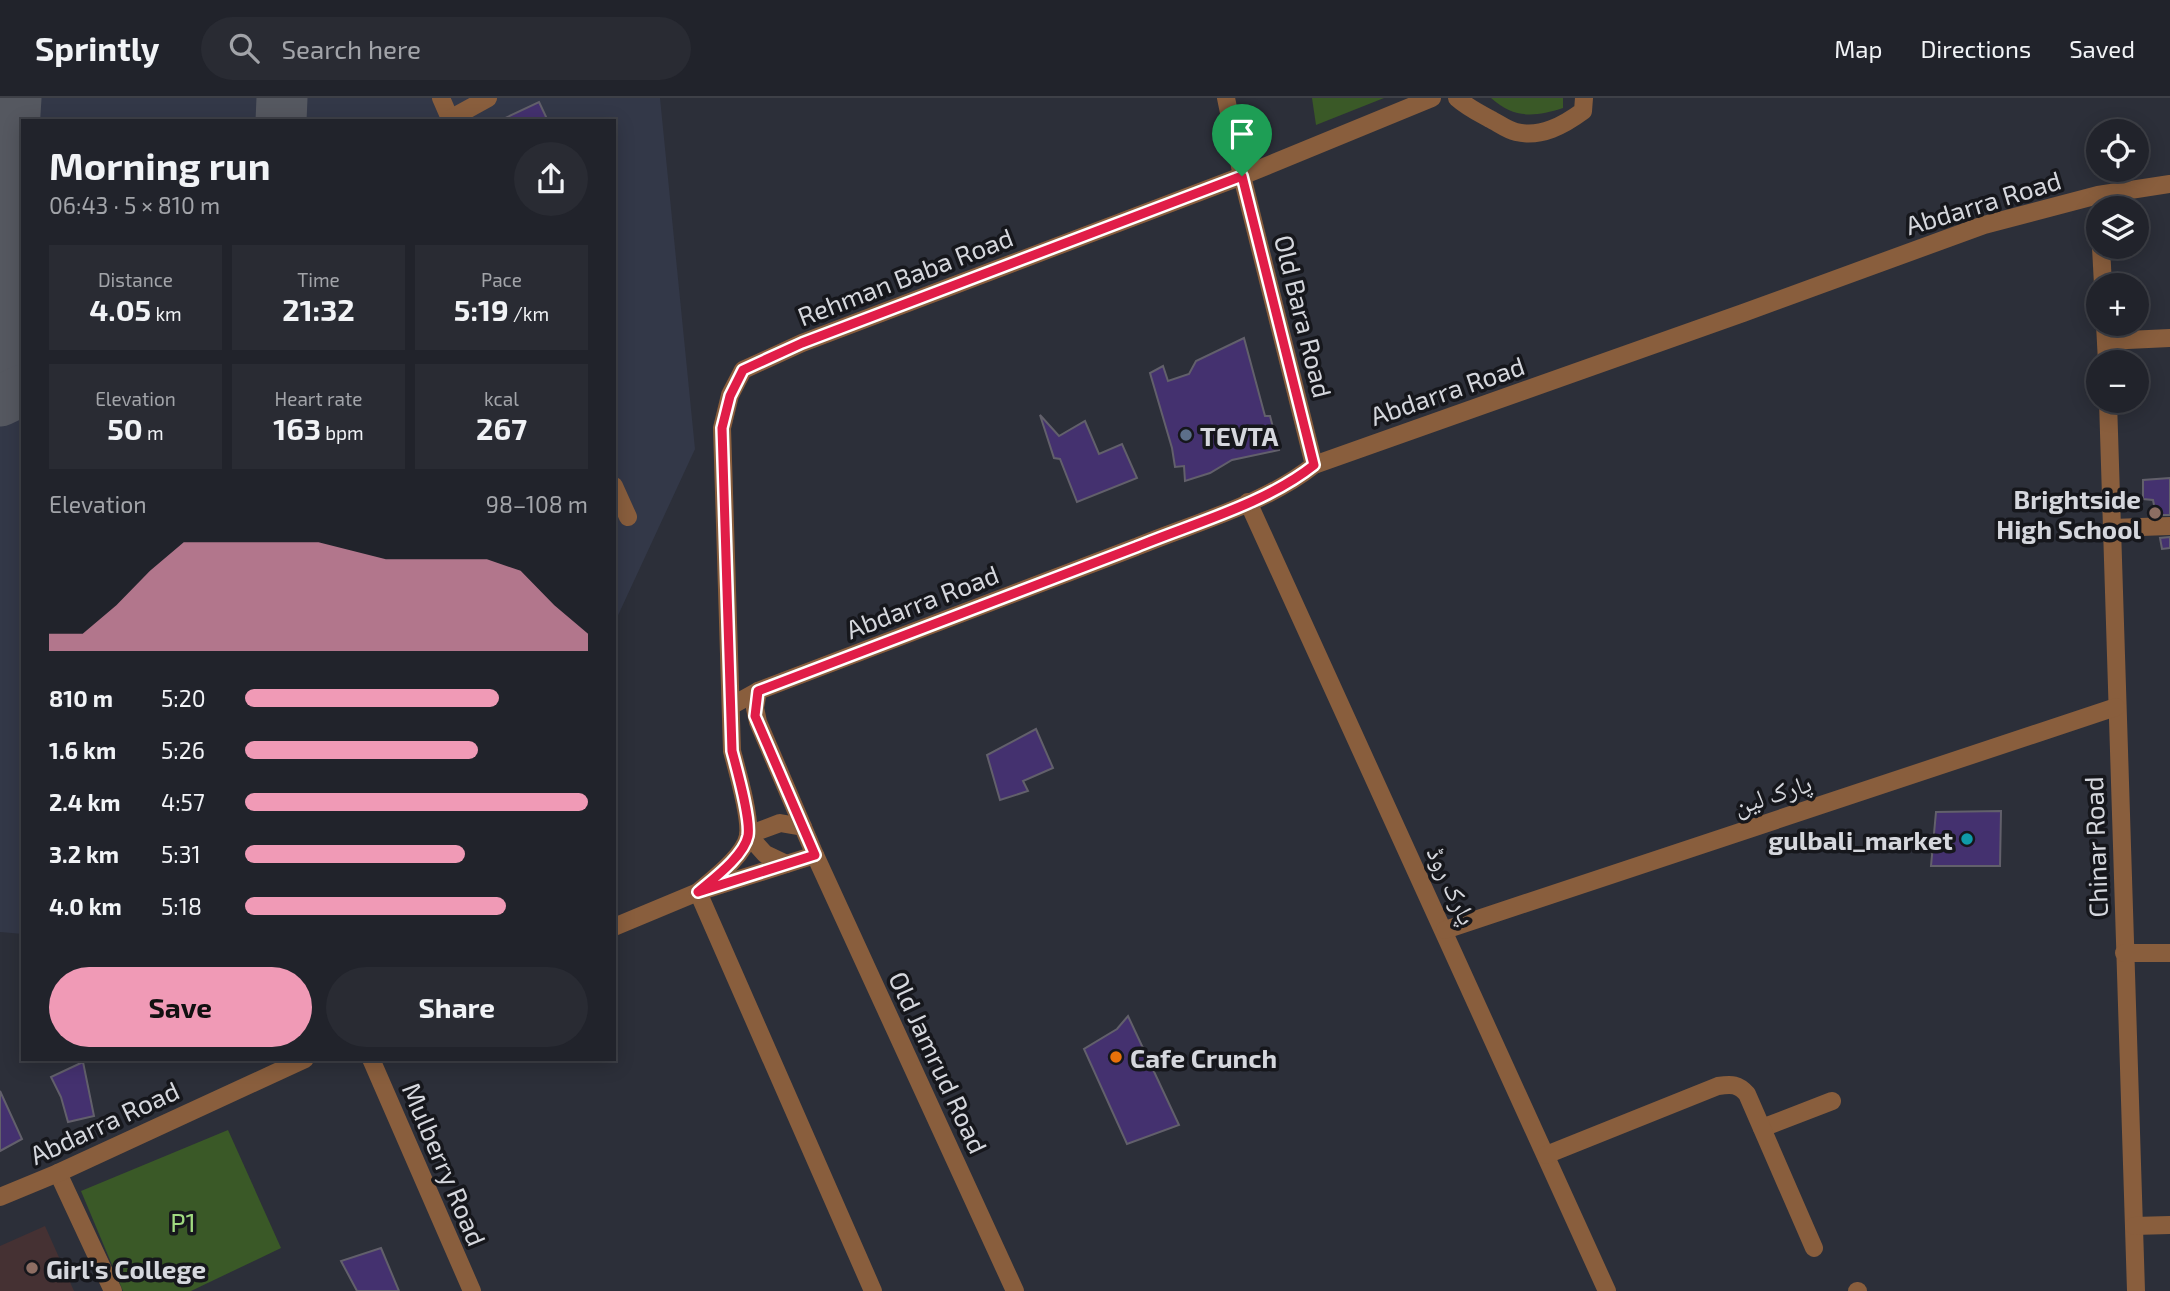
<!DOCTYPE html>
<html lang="en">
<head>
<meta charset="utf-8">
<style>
  body { margin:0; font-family:"Exo 2","Noto Naskh Arabic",sans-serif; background:#292b33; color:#f1f3f6; height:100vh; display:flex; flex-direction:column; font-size:26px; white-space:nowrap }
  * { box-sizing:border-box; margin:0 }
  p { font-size:23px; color:#a2a4a9 }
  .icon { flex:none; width:38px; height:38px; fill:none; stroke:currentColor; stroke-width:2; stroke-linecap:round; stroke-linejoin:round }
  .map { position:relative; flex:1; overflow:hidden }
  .drawer { position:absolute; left:21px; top:21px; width:595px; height:942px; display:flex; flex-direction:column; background:#21232b; border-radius:0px; box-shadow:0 4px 18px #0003,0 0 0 2px #3e4047 }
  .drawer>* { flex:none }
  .buttons { position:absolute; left:2086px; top:21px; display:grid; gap:14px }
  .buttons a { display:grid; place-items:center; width:63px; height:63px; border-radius:50%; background:#21232b; box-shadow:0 4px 18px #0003,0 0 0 2px #3e4047; font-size:35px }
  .pin { position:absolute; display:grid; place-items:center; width:60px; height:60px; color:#fff; margin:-72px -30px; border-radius:50% 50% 50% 0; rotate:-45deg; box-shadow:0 0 7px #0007 }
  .pin .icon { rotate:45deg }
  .round { display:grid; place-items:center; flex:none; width:74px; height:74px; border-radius:37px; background:#292b33 }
  .overview { display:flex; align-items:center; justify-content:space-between; height:119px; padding:0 28px }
  h1 { font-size:38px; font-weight:700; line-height:52px }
  .metrics { display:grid; grid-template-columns:repeat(3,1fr); gap:10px; height:119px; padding:7px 28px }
  .metrics div { display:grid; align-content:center; border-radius:0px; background:#292b33; text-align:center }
  .metrics b { font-size:30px; font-weight:700 }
  .metrics small { font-size:19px; font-weight:400 }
  .metrics p { font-size:19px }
  .chart { height:196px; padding:14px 28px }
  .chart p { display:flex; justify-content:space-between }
  .chart svg { width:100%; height:126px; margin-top:7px; fill:#f09ab6; opacity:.7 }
  .action { display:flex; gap:14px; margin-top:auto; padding:14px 28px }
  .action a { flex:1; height:80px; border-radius:42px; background:#f09ab6; color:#111; font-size:28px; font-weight:700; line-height:80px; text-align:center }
  .action a+a { background:#292b33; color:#f1f3f6 }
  ul { padding:0 28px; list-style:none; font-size:23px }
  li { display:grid; grid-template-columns:112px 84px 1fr; align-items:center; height:52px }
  li i { height:18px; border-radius:9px; background:#f09ab6 }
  header { display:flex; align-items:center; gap:42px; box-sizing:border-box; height:98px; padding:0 35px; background:#21232b; border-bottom:2px solid #3e4047 }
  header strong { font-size:33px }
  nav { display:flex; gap:38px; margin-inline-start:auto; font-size:24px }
  .search { width:490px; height:63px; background:#292b33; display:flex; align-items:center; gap:18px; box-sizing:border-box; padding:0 24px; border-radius:38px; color:#a2a4a9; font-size:26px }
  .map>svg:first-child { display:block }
</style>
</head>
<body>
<header>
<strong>Sprintly</strong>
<div class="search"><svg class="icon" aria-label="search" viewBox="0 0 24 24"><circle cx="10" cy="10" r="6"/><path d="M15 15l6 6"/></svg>Search here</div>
<nav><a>Map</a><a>Directions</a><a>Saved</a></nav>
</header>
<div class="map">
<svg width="2170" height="1193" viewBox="0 0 2170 1193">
  <rect width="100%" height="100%" fill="#2c2f39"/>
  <!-- built -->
  <path fill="#333848" d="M0,0H660L695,351L614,526V23H23V836L0,834Z"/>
  <!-- education -->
  <path fill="#453133" d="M45,1128L74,1193H0V1148Z"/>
  <!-- green -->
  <g fill="#3a5927">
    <path d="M1312,0H1384L1316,27Z"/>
    <path d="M1491,0H1563V10C1534,19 1515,21 1491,0Z"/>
    <path d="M228,1032L281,1150L191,1193H123L81,1093Z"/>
  </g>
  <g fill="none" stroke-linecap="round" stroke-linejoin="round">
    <!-- taxiway -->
    <g stroke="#555860" stroke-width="51">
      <path d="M281,23L282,0"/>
      <path d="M0,250L16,0"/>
      <path d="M0,303L23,292"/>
    </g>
  </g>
  <!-- building -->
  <g fill="#44316f" stroke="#62606b" stroke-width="2">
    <path d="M539,4L548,23H499Z"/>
    <path d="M1244,240L1265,318H1270L1279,352L1232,362L1210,375L1185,383L1184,368L1175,369L1172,350L1150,275L1163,268L1168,283L1189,276L1196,263Z"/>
    <path d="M1040,317L1059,338L1085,323L1099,356L1122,346L1137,380L1077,404L1060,361L1054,360Z"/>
    <path d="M2170,380V417H2156L2153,402L2143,401V382Z"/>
    <path d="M2170,439V450L2162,451L2160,440Z"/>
    <path d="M1036,631L1053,670L1023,683L1028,693L1000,702L987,657Z"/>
    <path d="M2001,713L2000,768H1931L1936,714Z"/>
    <path d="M1128,918L1179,1027L1127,1046L1084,951L1117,931Z"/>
    <path d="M83,964L94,1018L68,1024L61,999L51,979Z"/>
    <path d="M0,993L22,1041L0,1053Z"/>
    <path d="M381,1150L399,1193H357L341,1163Z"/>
  </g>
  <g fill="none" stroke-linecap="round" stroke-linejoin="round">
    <!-- minor -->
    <g stroke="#895e3d" stroke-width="18">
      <path d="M441,0L451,23"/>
      <path d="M1226,0L1242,78L1314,367"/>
      <path d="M1457,0C1467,9 1479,15 1490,21C1498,25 1507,32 1516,34C1541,40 1564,27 1583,13L1584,0"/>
      <path d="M450,21L488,0"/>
      <path d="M2101,149L2103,187"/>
      <path d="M2105,226L2107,264"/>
      <path d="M2106,243L2170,240"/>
      <path d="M2108,303L2136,1193"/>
      <path d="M614,388L628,419"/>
      <path d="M1248,404L1607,1193"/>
      <path d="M2112,430L2170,428"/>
      <path d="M758,593L755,610L758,624L815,757L1015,1193"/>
      <path d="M731,608L758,593C884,546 1010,498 1136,449C1194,425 1265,406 1314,367L1743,215L1984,127L2098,97L2170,86"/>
      <path d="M786,766L765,756L748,737L780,725L803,729"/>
      <path d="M614,829L698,794L815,757"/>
      <path d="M1445,832L2116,609"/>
      <path d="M2124,855H2170"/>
      <path d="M371,961L472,1193"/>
      <path d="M1762,1030L1832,1003"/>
      <path d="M1546,1057L1718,988C1732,986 1738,986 1747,996L1814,1150"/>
      <path d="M58,1075L113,1193"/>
      <path d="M0,1099L58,1075L305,961"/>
      <path d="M2134,1128L2170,1127"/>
      <path d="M873,1193L698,794C713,781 744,758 748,738C751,720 737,672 732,653L722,330L730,297L743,272L802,245L1242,78L1432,0"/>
      <path d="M1857,1193H1858"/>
    </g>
  </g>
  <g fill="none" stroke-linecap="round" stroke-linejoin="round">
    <!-- route casing -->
    <g stroke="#fff" stroke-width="14">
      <path id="route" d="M1242,78L1314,367C1265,406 1194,425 1136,449C1010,498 884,546 758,593L755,618L815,757L698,794C713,781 744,758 748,738C751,721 737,672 732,653L722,330L730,298L743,272L802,245Z"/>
    </g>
    <!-- route -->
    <use href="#route" stroke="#e11d48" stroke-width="9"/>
  </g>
  <!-- markers -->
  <circle fill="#5c6f8a" stroke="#16171c" stroke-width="2.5" cx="1186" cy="337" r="7"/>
  <g fill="#8d6e63" stroke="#16171c" stroke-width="2.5">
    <circle cx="2155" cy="415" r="7"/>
    <circle cx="32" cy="1170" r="7"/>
  </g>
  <circle fill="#0f9aa8" stroke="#16171c" stroke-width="2.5" cx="1967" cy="741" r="7"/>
  <circle fill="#e8710a" stroke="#16171c" stroke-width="2.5" cx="1116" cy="959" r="7"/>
  <g text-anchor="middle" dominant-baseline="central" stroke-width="7" stroke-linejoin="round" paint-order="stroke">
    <!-- street labels -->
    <g font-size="26" fill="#d5d7dd" stroke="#16171c">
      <text transform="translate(1983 104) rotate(-17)">Abdarra Road</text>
      <text transform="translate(905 178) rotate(-21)">Rehman Baba Road</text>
      <text transform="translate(1304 218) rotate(76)">Old Bara Road</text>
      <text transform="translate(1447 292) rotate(-19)">Abdarra Road</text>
      <text transform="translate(922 503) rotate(-21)">Abdarra Road</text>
      <text transform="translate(1772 695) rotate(-18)">پارک لین</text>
      <text transform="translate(2095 749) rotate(-92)">Chinar Road</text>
      <text transform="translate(1453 787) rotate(65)">پارک روڈ</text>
      <text transform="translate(939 964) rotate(65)">Old Jamrud Road</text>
      <text transform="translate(104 1024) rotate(-25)">Abdarra Road</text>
      <text transform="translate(445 1066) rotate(67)">Mulberry Road</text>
    </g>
    <!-- poi labels -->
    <g font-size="26" font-weight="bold" fill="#d5d7dd" stroke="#16171c" text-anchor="start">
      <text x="1200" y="337">TEVTA</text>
      <text x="2141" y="400" text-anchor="end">Brightside<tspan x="2141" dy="30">High School</tspan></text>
      <text x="1953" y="741" text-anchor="end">gulbali_market</text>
      <text x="1130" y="959">Cafe Crunch</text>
      <text x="46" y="1170">Girl's College</text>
    </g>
    <!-- park labels -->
    <g font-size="26" fill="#a1db81" stroke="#16171c">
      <text x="183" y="1123">P1</text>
    </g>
  </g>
</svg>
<div class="buttons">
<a><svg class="icon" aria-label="locate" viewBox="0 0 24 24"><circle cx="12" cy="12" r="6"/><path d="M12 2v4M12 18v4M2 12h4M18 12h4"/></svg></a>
<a><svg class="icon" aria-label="layers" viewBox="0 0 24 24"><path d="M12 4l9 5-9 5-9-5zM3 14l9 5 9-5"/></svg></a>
<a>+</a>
<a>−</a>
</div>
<div class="pin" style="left:1242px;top:78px;background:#1e9e55"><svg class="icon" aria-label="arrive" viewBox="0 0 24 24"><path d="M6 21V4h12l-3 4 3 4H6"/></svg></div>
<section class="drawer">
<div class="overview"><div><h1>Morning run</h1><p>06:43 · 5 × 810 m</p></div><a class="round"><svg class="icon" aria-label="share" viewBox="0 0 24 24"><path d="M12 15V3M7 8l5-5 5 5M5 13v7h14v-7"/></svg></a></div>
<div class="metrics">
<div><p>Distance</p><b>4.05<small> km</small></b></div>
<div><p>Time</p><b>21:32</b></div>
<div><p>Pace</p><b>5:19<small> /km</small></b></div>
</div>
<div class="metrics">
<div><p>Elevation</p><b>50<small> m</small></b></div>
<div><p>Heart rate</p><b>163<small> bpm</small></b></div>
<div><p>kcal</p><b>267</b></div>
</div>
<div class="chart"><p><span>Elevation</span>98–108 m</p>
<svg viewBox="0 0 160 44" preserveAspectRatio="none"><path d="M0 44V38L10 38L20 28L30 16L40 6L50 6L60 6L70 6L80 6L90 9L100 12L110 12L120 12L130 12L140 16L150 28L160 38V44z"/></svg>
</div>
<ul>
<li><b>810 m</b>5:20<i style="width:74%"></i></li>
<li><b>1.6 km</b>5:26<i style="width:68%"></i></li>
<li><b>2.4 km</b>4:57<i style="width:100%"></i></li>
<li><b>3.2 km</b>5:31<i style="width:64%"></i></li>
<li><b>4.0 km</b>5:18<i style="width:76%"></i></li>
</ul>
<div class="action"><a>Save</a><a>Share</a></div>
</section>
</div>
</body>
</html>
